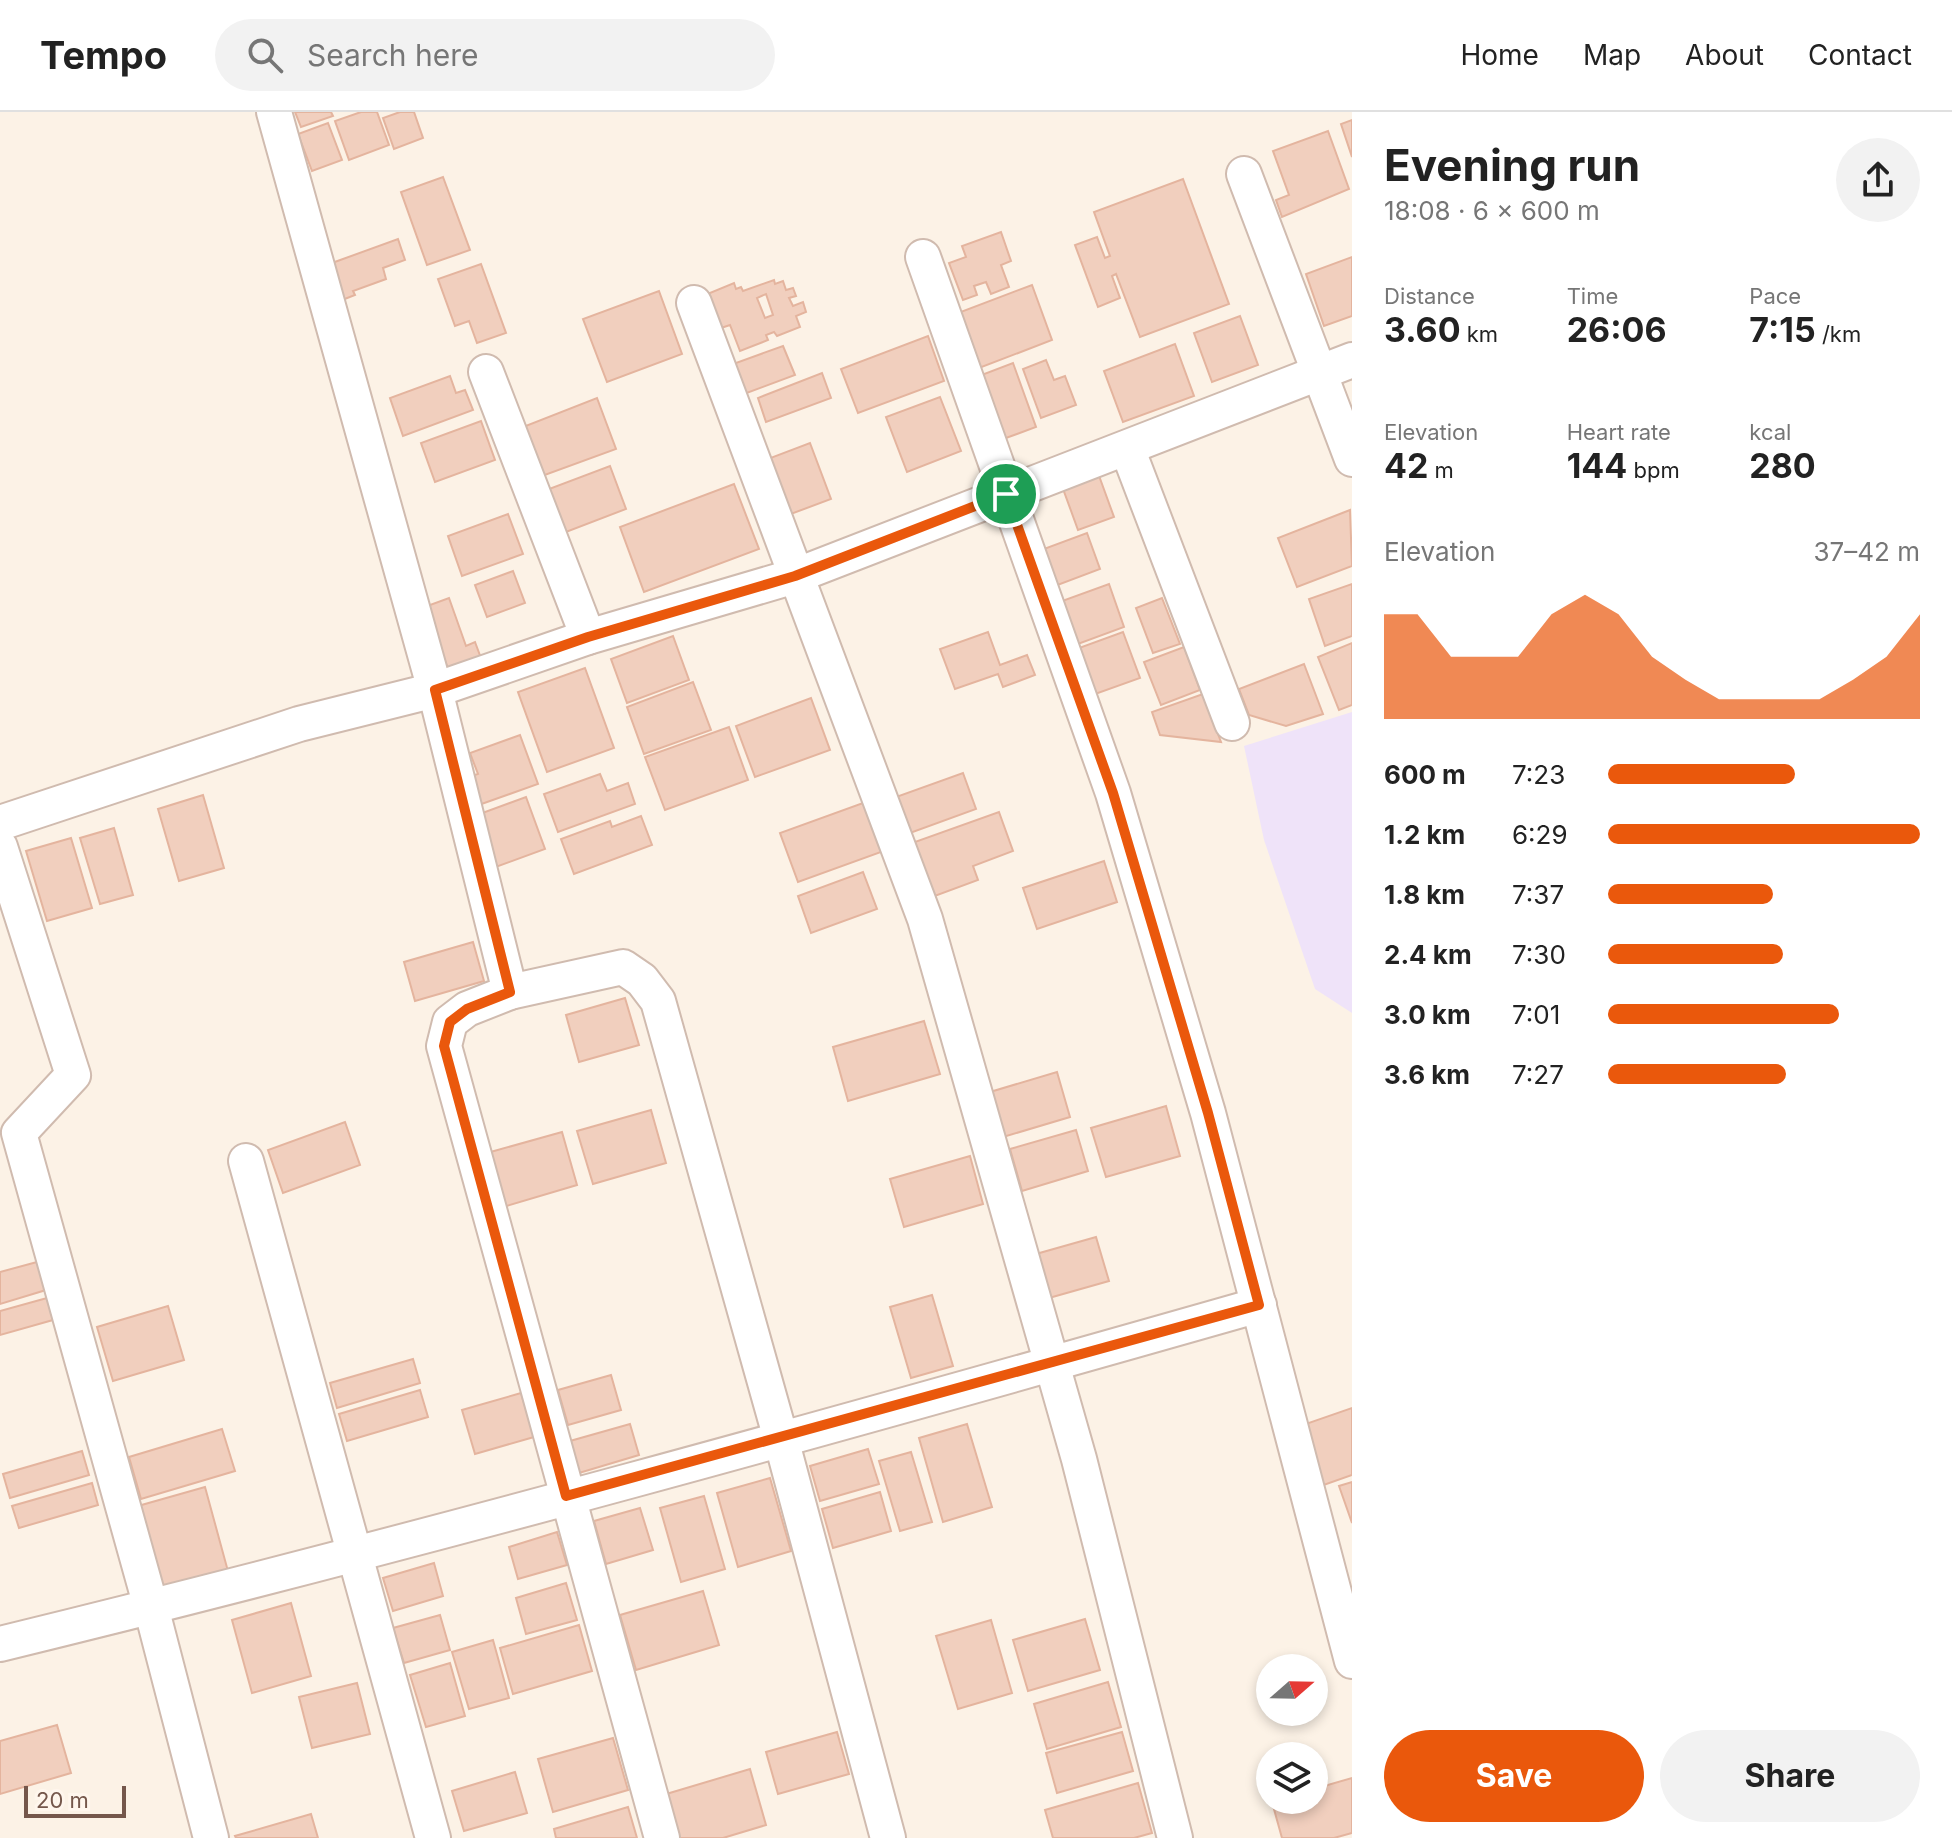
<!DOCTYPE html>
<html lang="en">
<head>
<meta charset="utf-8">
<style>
  body { margin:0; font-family:Inter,sans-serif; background:#f2f2f2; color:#222; height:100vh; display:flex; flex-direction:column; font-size:30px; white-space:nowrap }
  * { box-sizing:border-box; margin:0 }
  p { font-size:26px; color:#767676 }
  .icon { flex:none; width:44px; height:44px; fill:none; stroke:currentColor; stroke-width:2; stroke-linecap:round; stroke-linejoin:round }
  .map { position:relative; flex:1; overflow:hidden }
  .details { display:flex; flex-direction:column; background:#fff; width:600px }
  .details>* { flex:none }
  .needle { width:52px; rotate:70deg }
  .controls { position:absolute; left:1256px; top:1542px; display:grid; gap:16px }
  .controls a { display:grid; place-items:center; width:72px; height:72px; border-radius:50%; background:#fff; box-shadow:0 4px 12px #0003; font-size:40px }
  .scale { position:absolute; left:24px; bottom:20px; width:102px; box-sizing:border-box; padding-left:8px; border:4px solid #75574b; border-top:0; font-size:22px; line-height:28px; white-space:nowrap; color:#75574b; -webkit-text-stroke:6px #fff6ed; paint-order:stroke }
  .pin { position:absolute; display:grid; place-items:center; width:68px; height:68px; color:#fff; margin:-34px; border:4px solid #fff; border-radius:50%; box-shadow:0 2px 8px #0007 }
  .round { display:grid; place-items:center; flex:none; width:84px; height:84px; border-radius:42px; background:#f2f2f2 }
  .overview { display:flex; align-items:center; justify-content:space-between; height:136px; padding:0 32px }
  h1 { font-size:44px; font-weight:700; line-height:60px }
  .metrics { display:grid; grid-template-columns:repeat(3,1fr); gap:12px; height:136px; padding:8px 32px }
  .metrics div { display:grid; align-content:center }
  .metrics b { font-size:34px; font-weight:700 }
  .metrics small { font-size:22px; font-weight:400 }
  .metrics p { font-size:22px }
  .chart { height:224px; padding:16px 32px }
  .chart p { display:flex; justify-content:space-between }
  .chart svg { width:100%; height:144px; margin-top:8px; fill:#ea580c; opacity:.7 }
  .cta { display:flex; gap:16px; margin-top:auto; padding:16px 32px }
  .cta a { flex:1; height:92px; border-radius:48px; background:#ea580c; color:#fff; font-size:32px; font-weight:700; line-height:92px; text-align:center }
  .cta a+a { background:#f2f2f2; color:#222 }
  ul { padding:0 32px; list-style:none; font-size:26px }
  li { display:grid; grid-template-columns:128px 96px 1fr; align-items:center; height:60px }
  li i { height:20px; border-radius:10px; background:#ea580c }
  header { display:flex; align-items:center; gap:48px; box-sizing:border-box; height:112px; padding:0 40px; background:#fff; border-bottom:2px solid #e0e0e0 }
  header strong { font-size:38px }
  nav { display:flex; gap:44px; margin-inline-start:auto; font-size:28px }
  .search { width:560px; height:72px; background:#f2f2f2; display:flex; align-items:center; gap:20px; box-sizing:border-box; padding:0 28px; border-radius:44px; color:#767676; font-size:30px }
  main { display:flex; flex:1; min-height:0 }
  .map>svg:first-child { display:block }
</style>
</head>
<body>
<header>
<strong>Tempo</strong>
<div class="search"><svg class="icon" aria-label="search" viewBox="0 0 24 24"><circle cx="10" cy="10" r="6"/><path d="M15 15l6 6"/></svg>Search here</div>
<nav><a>Home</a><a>Map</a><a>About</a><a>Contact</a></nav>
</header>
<main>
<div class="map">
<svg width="1352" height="1726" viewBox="0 0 1352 1726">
  <rect width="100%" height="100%" fill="#fcf2e6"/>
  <!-- education -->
  <path fill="#efe3f9" d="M1352,600V901L1315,877L1264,728L1244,634Z"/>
  <!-- building -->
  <g fill="#f1cfbe" stroke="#e4b49e" stroke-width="2" fill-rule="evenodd">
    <path d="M295,0H331L333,4L301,15Z"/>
    <path d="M361,0H377L389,33L349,48L335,9Z"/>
    <path d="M400,0H414L423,26L394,37L383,6Z"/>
    <path d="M1352,8V45L1341,12Z"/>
    <path d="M328,11L342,48L312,59L298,22Z"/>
    <path d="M1328,19L1349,77L1282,105L1276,88L1289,83L1273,39Z"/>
    <path d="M443,65L470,138L427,153L401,80Z"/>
    <path d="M1183,67L1229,192L1140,225L1116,162L1112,164L1120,186L1098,195L1075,133L1097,125L1105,146L1110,144L1094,100Z"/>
    <path d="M1001,120L1011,149L1001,153L1009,175L991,182L986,170L974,174L977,183L963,188L949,151L966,145L962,134Z"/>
    <path d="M398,127L405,148L383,156L386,167L353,179L355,183L337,190L332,151Z"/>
    <path d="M1352,145V204L1324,214L1306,162Z"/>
    <path d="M481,152L506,221L477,231L469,209L455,214L438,167Z"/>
    <path d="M774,168L775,172L783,169L786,178L793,176L796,184L789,186L793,194L803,190L806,200L796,204L800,215L777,224L774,220L766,223L768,228L740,239L730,213L721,216L705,183L734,171L736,177L741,175L743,179ZM766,182L773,203L765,206L757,186Z"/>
    <path d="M1032,173L1052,228L979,256L958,201Z"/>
    <path d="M659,179L682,242L607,270L583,207Z"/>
    <path d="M1240,204L1258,253L1212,270L1194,221Z"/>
    <path d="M928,224L944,269L858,301L841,257Z"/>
    <path d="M1175,232L1194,284L1123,310L1104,259Z"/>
    <path d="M783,234L795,263L744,282L733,252Z"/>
    <path d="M1046,248L1054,268L1065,264L1076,293L1041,306L1023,257Z"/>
    <path d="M1013,251L1036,315L995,330L971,267Z"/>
    <path d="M822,261L831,286L766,310L758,286Z"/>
    <path d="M450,264L456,281L465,278L473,298L403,324L390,286Z"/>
    <path d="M940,285L961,339L907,360L886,305Z"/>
    <path d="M597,286L616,337L542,364L523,315Z"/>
    <path d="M481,309L495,348L435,370L421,331Z"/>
    <path d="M810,331L831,387L780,406L760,350Z"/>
    <path d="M610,354L626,397L566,420L549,377Z"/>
    <path d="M1098,361L1114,405L1078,418L1062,374Z"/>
    <path d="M734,372L759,437L644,480L620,415Z"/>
    <path d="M1350,398L1352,454L1297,475L1278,426Z"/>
    <path d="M508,402L523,442L462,464L448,424Z"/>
    <path d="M1087,421L1100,457L1047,477L1033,441Z"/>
    <path d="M513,459L525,491L487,505L475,473Z"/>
    <path d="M1109,472L1124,515L1067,536L1051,493Z"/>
    <path d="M1352,472V524L1325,534L1309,487Z"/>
    <path d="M449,486L466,534L475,530L485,557L452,568L443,543L419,497Z"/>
    <path d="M1162,486L1180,532L1153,541L1136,496Z"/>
    <path d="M988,520L1000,553L1027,543L1035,563L1003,575L998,562L955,577L940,537Z"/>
    <path d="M1123,520L1140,566L1084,586L1068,540Z"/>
    <path d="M673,524L689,568L627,591L611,547Z"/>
    <path d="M1352,531V593L1339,598L1318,545Z"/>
    <path d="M1184,535L1200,578L1161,593L1144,550Z"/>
    <path d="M1304,552L1323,602L1286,614L1249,603L1239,577Z"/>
    <path d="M585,556L614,636L547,660L518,580Z"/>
    <path d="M693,570L711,618L644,642L627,595Z"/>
    <path d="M1203,582L1221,630L1160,623L1152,600Z"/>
    <path d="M811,586L830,638L755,665L736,614Z"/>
    <path d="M729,615L748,668L665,698L645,645Z"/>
    <path d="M520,623L538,672L476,694L466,666L478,662L470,641Z"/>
    <path d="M963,661L976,697L910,721L896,685Z"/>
    <path d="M600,662L607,679L628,671L635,692L558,720L544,682Z"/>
    <path d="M203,683L224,756L179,769L158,697Z"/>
    <path d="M526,685L545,737L493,756L474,704Z"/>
    <path d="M863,691L881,740L798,770L780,721Z"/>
    <path d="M999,700L1013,739L973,754L978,768L932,785L912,731Z"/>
    <path d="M641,704L652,733L574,762L561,727L610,709L612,715Z"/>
    <path d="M114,716L133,783L100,792L80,726Z"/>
    <path d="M71,726L92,796L47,809L26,739Z"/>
    <path d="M1104,749L1117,790L1037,817L1023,776Z"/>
    <path d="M863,760L877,797L811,821L798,784Z"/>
    <path d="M473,830L484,869L415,889L404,850Z"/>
    <path d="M625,886L639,933L579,950L566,903Z"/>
    <path d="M924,909L940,962L848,989L833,935Z"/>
    <path d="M1057,960L1070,1005L1003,1025L990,980Z"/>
    <path d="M1166,994L1180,1044L1106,1065L1091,1016Z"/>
    <path d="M651,998L666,1051L593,1072L577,1019Z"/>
    <path d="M345,1010L360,1053L283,1081L268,1038Z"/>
    <path d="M1076,1018L1088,1059L1022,1079L1010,1037Z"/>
    <path d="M562,1020L577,1073L503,1095L487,1041Z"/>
    <path d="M970,1044L983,1092L904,1115L890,1067Z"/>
    <path d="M1096,1125L1109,1169L1049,1186L1036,1142Z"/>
    <path d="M37,1150L46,1178L0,1192V1160Z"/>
    <path d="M932,1183L953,1254L911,1266L890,1195Z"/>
    <path d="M47,1186L53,1208L0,1223V1199Z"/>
    <path d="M168,1194L184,1248L113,1269L97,1215Z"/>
    <path d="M413,1247L420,1271L337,1296L330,1271Z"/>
    <path d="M611,1263L621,1298L568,1313L558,1278Z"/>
    <path d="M420,1278L428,1305L347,1329L339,1302Z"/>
    <path d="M521,1281L534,1325L475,1342L462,1298Z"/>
    <path d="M1352,1296V1363L1318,1375L1297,1315Z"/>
    <path d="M630,1312L639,1343L579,1361L570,1329Z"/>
    <path d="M967,1312L992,1395L943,1410L919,1326Z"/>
    <path d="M222,1317L235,1359L141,1387L129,1345Z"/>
    <path d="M868,1337L879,1372L820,1389L810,1354Z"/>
    <path d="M82,1339L89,1363L10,1386L3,1362Z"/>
    <path d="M911,1340L932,1410L900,1419L879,1349Z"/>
    <path d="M770,1366L791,1439L738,1455L717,1381Z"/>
    <path d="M1352,1370V1411L1339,1374Z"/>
    <path d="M92,1371L98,1393L19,1416L12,1394Z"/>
    <path d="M205,1375L229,1463L163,1482L138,1394Z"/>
    <path d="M880,1380L891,1419L833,1436L822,1397Z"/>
    <path d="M704,1384L725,1457L681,1470L660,1396Z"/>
    <path d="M640,1396L653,1438L606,1452L594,1409Z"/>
    <path d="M557,1420L567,1453L518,1467L509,1435Z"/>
    <path d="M434,1451L443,1484L393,1499L383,1466Z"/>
    <path d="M566,1471L577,1508L526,1522L516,1486Z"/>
    <path d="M703,1479L719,1533L636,1558L620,1503Z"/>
    <path d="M291,1491L311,1564L252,1581L232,1508Z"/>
    <path d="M440,1503L450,1538L404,1551L393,1516Z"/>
    <path d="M1085,1507L1100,1558L1028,1579L1013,1528Z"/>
    <path d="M991,1508L1012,1581L958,1597L936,1524Z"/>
    <path d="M579,1513L592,1559L513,1582L500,1536Z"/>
    <path d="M493,1528L509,1586L469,1597L452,1540Z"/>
    <path d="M450,1551L465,1604L426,1615L410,1563Z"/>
    <path d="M1108,1570L1121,1615L1047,1637L1034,1592Z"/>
    <path d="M357,1571L370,1622L312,1636L299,1585Z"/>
    <path d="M57,1613L71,1661L0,1682V1629Z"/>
    <path d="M837,1620L849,1662L778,1682L766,1640Z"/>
    <path d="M1122,1620L1133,1659L1057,1681L1046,1641Z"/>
    <path d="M613,1626L628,1678L553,1700L538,1647Z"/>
    <path d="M750,1657L766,1713L723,1726H676L663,1683Z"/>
    <path d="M515,1660L527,1701L464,1719L452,1679Z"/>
    <path d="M1352,1666V1721L1334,1726H1282L1272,1690L1314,1688V1677Z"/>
    <path d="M1138,1671L1152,1721L1134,1726H1053L1045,1698Z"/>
    <path d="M628,1695L637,1726H556L554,1717Z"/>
    <path d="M311,1702L318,1726H236L235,1724Z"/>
  </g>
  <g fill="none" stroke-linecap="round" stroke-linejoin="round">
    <!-- minor casing -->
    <g stroke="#d0bbaf" stroke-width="38">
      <g id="minor">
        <path d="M274,0L435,578L510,880L467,897L450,910L444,934L662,1726"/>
        <path d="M1244,62L1352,347"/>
        <path d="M923,145L1113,681L1208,1001L1352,1549"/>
        <path d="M694,191L925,807L1079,1347L1175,1726"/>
        <path d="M486,260L588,525"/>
        <path d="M1127,336L1232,611"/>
        <path d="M0,711L299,612L435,578L588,525L795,464L1352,248"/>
        <path d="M0,735L73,963L19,1021L151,1495L211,1726"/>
        <path d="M510,880L623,855L642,868L658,889L781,1327L888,1726"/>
        <path d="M246,1049L433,1726"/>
        <path d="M0,1532C422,1429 841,1312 1259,1193"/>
      </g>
    </g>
    <!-- minor -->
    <use href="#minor" stroke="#fff" stroke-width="34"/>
  </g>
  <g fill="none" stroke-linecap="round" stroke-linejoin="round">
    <!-- route casing -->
    <g stroke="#fff" stroke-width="16">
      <path id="route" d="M1006,382L1113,681L1208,1001L1259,1193L566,1384L444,934L450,910L467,897L510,880L435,578L588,525L795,464Z"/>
    </g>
    <!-- route -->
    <use href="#route" stroke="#ea580c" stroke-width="10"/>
  </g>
</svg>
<div class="controls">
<a><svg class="needle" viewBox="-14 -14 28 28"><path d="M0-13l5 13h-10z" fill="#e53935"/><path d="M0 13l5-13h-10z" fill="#767676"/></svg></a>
<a><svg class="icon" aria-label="layers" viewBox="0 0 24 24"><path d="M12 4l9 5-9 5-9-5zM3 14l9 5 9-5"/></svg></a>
</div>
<div class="scale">20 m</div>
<div class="pin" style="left:1006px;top:382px;background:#1e9e55"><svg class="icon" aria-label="arrive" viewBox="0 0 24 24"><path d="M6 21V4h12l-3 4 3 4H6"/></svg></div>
</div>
<section class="details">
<div class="overview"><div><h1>Evening run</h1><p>18:08 · 6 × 600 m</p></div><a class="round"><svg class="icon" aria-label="share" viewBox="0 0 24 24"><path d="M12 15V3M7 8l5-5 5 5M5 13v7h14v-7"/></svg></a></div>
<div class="metrics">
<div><p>Distance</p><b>3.60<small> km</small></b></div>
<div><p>Time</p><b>26:06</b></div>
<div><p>Pace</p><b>7:15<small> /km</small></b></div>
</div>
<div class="metrics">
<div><p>Elevation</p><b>42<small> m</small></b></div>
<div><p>Heart rate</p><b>144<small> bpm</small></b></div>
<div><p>kcal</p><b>280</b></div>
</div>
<div class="chart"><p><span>Elevation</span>37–42 m</p>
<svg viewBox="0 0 160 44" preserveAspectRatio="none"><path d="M0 44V12L10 12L20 25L30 25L40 25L50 12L60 6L70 12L80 25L90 32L100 38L110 38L120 38L130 38L140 32L150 25L160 12V44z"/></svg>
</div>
<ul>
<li><b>600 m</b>7:23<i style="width:60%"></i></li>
<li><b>1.2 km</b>6:29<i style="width:100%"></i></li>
<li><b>1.8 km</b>7:37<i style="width:53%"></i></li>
<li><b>2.4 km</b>7:30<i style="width:56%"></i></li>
<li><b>3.0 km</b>7:01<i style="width:74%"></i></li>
<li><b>3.6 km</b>7:27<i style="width:57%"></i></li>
</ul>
<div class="cta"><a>Save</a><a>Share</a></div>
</section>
</main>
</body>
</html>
